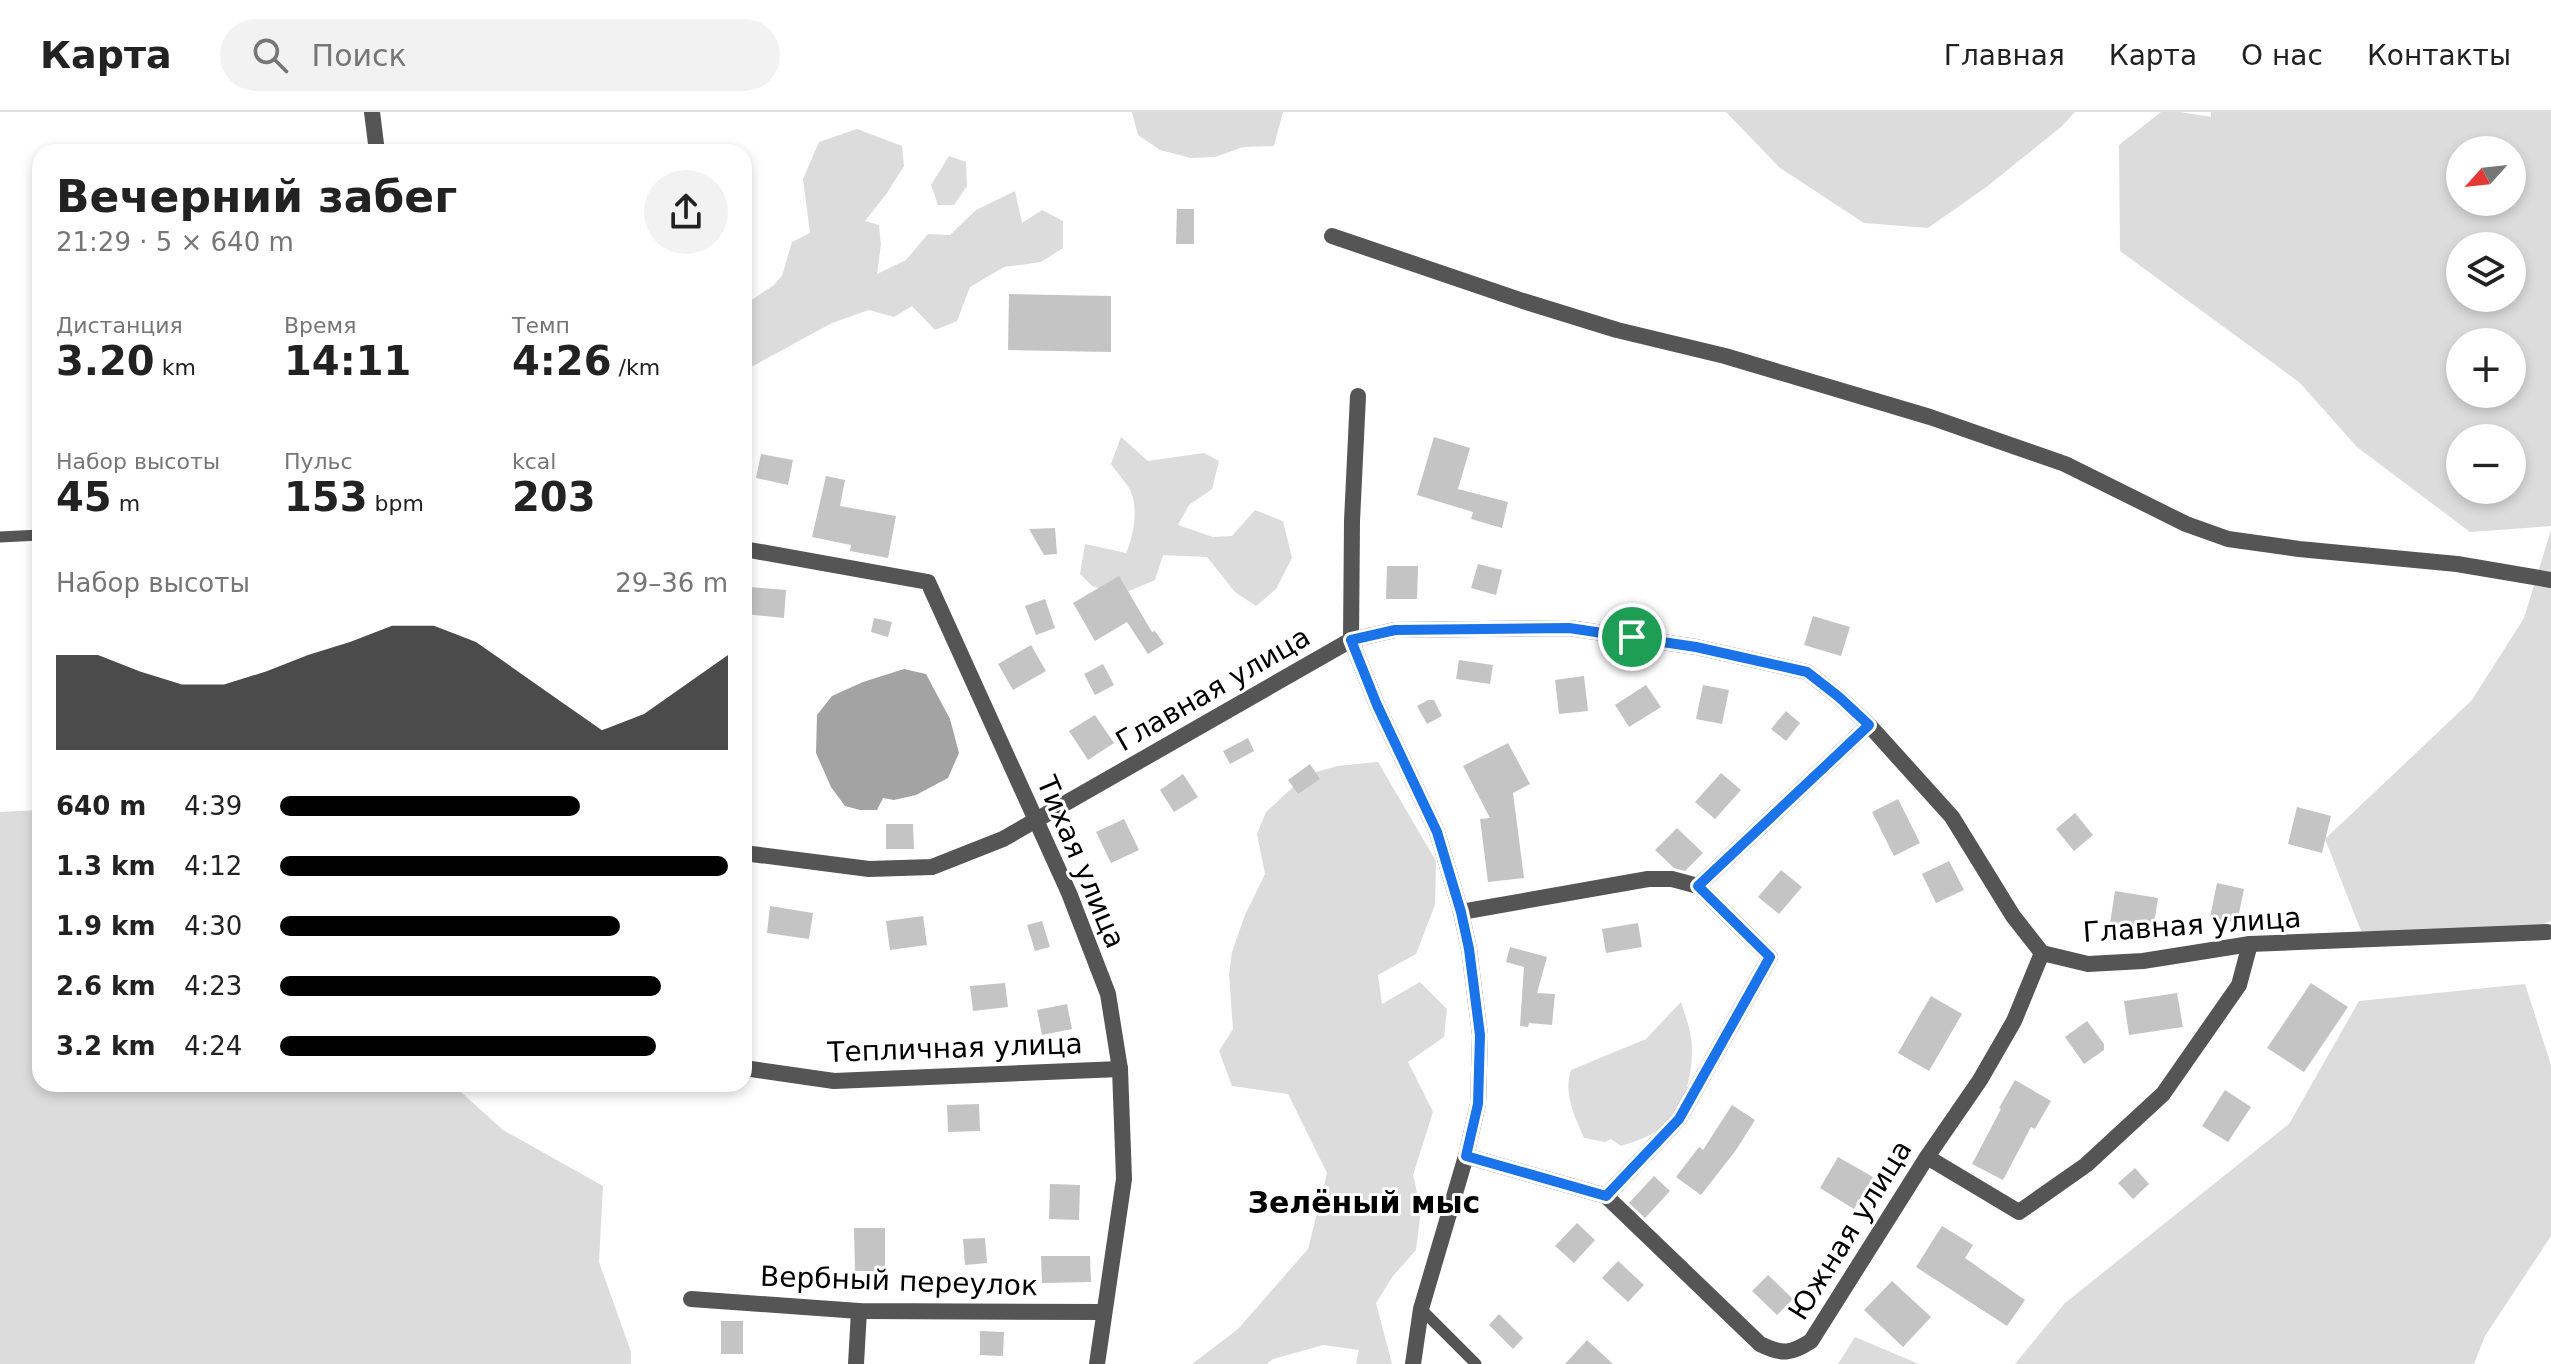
<!DOCTYPE html>
<html lang="ru">
<head>
<meta charset="utf-8">
<style>
  body { margin:0; font-family:"DejaVu Sans",sans-serif; background:#f2f2f2; color:#222; height:100vh; display:flex; flex-direction:column; font-size:30px; white-space:nowrap }
  * { box-sizing:border-box; margin:0 }
  p { font-size:26px; color:#767676 }
  .icon { flex:none; width:44px; height:44px; fill:none; stroke:currentColor; stroke-width:2; stroke-linecap:round; stroke-linejoin:round }
  .map { position:relative; flex:1; overflow:hidden }
  .drawer { position:absolute; left:32px; top:32px; width:720px; height:948px; display:flex; flex-direction:column; background:#fff; border-radius:24px; box-shadow:0 4px 12px #0003 }
  .drawer>* { flex:none }
  .needle { width:52px; rotate:243deg }
  .controls { position:absolute; left:2446px; top:24px; display:grid; gap:16px }
  .controls a { display:grid; place-items:center; width:80px; height:80px; border-radius:50%; background:#fff; box-shadow:0 4px 12px #0003; font-size:40px }
  .pin { position:absolute; display:grid; place-items:center; width:68px; height:68px; color:#fff; margin:-34px; border:4px solid #fff; border-radius:50%; box-shadow:0 2px 8px #0007 }
  .round { display:grid; place-items:center; flex:none; width:84px; height:84px; border-radius:42px; background:#f2f2f2 }
  .headline { display:flex; align-items:center; justify-content:space-between; height:136px; padding:0 24px }
  h1 { font-size:44px; font-weight:700; line-height:60px }
  .figures { display:grid; grid-template-columns:repeat(3,1fr); gap:12px; height:136px; padding:8px 24px }
  .figures div { display:grid; align-content:center }
  .figures b { font-size:40px; font-weight:700 }
  .figures small { font-size:22px; font-weight:400 }
  .figures p { font-size:22px }
  .chart { height:224px; padding:16px 24px }
  .chart p { display:flex; justify-content:space-between }
  .chart svg { width:100%; height:144px; margin-top:8px; fill:#000; opacity:.7 }
  ul { padding:0 24px; list-style:none; font-size:26px }
  li { display:grid; grid-template-columns:128px 96px 1fr; align-items:center; height:60px }
  li i { height:20px; border-radius:10px; background:#000 }
  header { display:flex; align-items:center; gap:48px; box-sizing:border-box; height:112px; padding:0 40px; background:#fff; border-bottom:2px solid #e0e0e0 }
  header strong { font-size:38px }
  nav { display:flex; gap:44px; margin-inline-start:auto; font-size:28px }
  .search { width:560px; height:72px; background:#f2f2f2; display:flex; align-items:center; gap:20px; box-sizing:border-box; padding:0 28px; border-radius:44px; color:#767676; font-size:30px }
  .map>svg:first-child { display:block }
</style>
</head>
<body>
<header>
<strong>Карта</strong>
<div class="search"><svg class="icon" aria-label="search" viewBox="0 0 24 24"><circle cx="10" cy="10" r="6"/><path d="M15 15l6 6"/></svg>Поиск</div>
<nav><a>Главная</a><a>Карта</a><a>О нас</a><a>Контакты</a></nav>
</header>
<div class="map">
<svg width="2551" height="1252" viewBox="0 0 2551 1252">
  <rect width="100%" height="100%" fill="#fff"/>
  <!-- green -->
  <g fill="#dcdcdc" fill-rule="evenodd">
    <path d="M1132,0H1283L1274,34L1243,35L1215,45L1191,46L1160,38L1138,23Z"/>
    <path d="M1726,0H2075L2061,15L1985,76L1928,116L1864,111L1780,56Z"/>
    <path d="M2161,0H2180L2211,5V0H2551V414L2470,420L2357,335L2299,270L2120,139L2119,33ZM2460,38H2512V90H2460ZM2460,134H2512V186H2460ZM2460,230H2512V282H2460ZM2460,326H2512V378H2460Z"/>
    <path d="M857,17L902,34L904,54L887,81L865,109L879,113L881,133L877,162L906,148L928,122L950,123L976,98L1015,79L1022,111L1042,98L1063,109V136L1041,150L1004,155L970,175L957,209L935,218L912,194L894,205L869,198L832,211L753,254L746,251L744,193L774,173L782,164L792,130L810,121L803,67L819,30Z"/>
    <path d="M949,44L966,50L967,74L954,93H938L931,73Z"/>
    <path d="M1121,325L1148,349L1204,341L1219,349L1212,377L1189,393L1178,413L1213,425L1232,424L1255,398L1283,409L1292,446L1276,477L1256,494L1235,480L1207,445L1163,443L1155,468L1120,483L1092,474L1080,462L1085,432L1126,441C1134,424 1138,398 1131,380C1127,371 1117,361 1111,352Z"/>
    <path d="M2551,418V809L2524,820L2361,819L2325,727L2472,588L2524,506Z"/>
    <path d="M1378,650L1436,749L1435,793L1416,842L1378,863L1382,892L1420,870L1447,897L1444,925L1408,950L1433,1000L1413,1063L1421,1098L1416,1138L1393,1164L1376,1191L1392,1252H1356L1359,1238L1323,1233L1273,1247L1267,1252H1192L1238,1217L1308,1137L1327,1061L1288,982L1232,974L1219,939L1233,917L1229,862L1232,840L1245,803L1265,762L1257,722L1266,700L1306,663L1337,654Z"/>
    <path d="M40,698V972H452L503,1018L603,1074L599,1150L631,1240V1252H0V700Z"/>
    <path d="M2525,872L2551,953V1124L2485,1224L2474,1252H2015L2065,1191L2289,1012L2359,889Z"/>
    <path d="M1681,890C1684,900 1688,910 1690,920C1696,946 1688,996 1665,1013C1652,1024 1637,1029 1621,1034L1611,1027L1605,1030L1584,1026C1575,1005 1563,981 1571,958L1646,927Z"/>
    <path d="M1855,1225L1919,1252H1838Z"/>
  </g>
  <!-- water -->
  <path fill="#a3a3a3" d="M904,557L926,562L950,607L959,641L948,666L916,683L894,688L883,686L877,698H860L845,694L831,675L816,641L817,603L832,584L863,570Z"/>
  <!-- building -->
  <g fill="#c4c4c4">
    <path d="M1177,97H1194V132H1176Z"/>
    <path d="M1009,182L1111,184V240L1008,238Z"/>
    <path d="M1434,325L1470,336L1458,377L1508,390L1502,416L1471,407L1473,400L1417,383Z"/>
    <path d="M761,342L793,348L788,373L756,366Z"/>
    <path d="M826,364L845,368L840,394L896,404L888,446L850,439L851,433L812,425Z"/>
    <path d="M1055,416L1057,442L1044,443L1029,417Z"/>
    <path d="M1478,452L1502,458L1496,483L1471,476Z"/>
    <path d="M1387,454H1418L1417,487H1386Z"/>
    <path d="M1119,464L1152,520L1155,519L1164,532L1148,542L1127,510L1095,529L1073,491Z"/>
    <path d="M748,475L786,478L784,506L745,502Z"/>
    <path d="M1045,487L1055,516L1036,523L1025,494Z"/>
    <path d="M1813,504L1850,515L1841,544L1804,533Z"/>
    <path d="M874,506L892,510L888,525L871,520Z"/>
    <path d="M1031,533L1046,559L1013,578L998,552Z"/>
    <path d="M1459,548L1493,553L1490,572L1456,567Z"/>
    <path d="M1103,552L1114,573L1095,583L1084,562Z"/>
    <path d="M1584,564L1588,599L1559,602L1555,568Z"/>
    <path d="M1646,573L1661,595L1629,615L1615,593Z"/>
    <path d="M1703,573L1729,578L1722,612L1696,607Z"/>
    <path d="M1428,588H1434L1442,604L1427,612L1417,594Z"/>
    <path d="M1786,599L1800,611L1786,629L1771,617Z"/>
    <path d="M1095,603L1114,631L1088,648L1069,619Z"/>
    <path d="M1248,626L1254,639L1230,652L1223,639Z"/>
    <path d="M1508,631L1530,672L1513,681L1524,766L1488,770L1480,707L1490,706L1463,654Z"/>
    <path d="M1310,652L1320,667L1298,682L1288,668Z"/>
    <path d="M1721,661L1741,678L1715,707L1695,690Z"/>
    <path d="M1183,662L1198,685L1174,700L1160,678Z"/>
    <path d="M1898,687L1920,731L1894,744L1872,700Z"/>
    <path d="M2297,695L2331,704L2322,741L2288,732Z"/>
    <path d="M2075,701L2093,723L2074,739L2056,717Z"/>
    <path d="M1124,707L1139,738L1111,751L1096,720Z"/>
    <path d="M886,712H913L914,737H886Z"/>
    <path d="M1677,716L1703,741L1685,759L1674,756L1655,738Z"/>
    <path d="M1949,749L1964,778L1936,791L1922,762Z"/>
    <path d="M1781,758L1802,775L1779,802L1758,785Z"/>
    <path d="M2217,771L2244,777L2237,811L2210,805Z"/>
    <path d="M2115,779L2158,786L2152,825L2109,818Z"/>
    <path d="M770,794L813,801L809,827L767,821Z"/>
    <path d="M923,804L927,833L890,838L886,809Z"/>
    <path d="M1042,809L1050,835L1035,839L1027,813Z"/>
    <path d="M1638,811L1642,835L1606,841L1602,817Z"/>
    <path d="M1510,835L1547,845L1537,881L1555,882L1552,913L1529,911L1528,915L1520,914L1524,855L1506,850Z"/>
    <path d="M1005,871L1008,895L973,899L970,874Z"/>
    <path d="M2311,871L2348,895L2304,960L2267,936Z"/>
    <path d="M2177,881L2183,915L2129,923L2124,889Z"/>
    <path d="M1931,884L1962,902L1929,959L1898,941Z"/>
    <path d="M1067,892L1072,917L1042,923L1037,898Z"/>
    <path d="M2087,909L2104,932V938L2084,952L2065,925Z"/>
    <path d="M2015,968L2051,989L2035,1017L2031,1015L2003,1068L1972,1052L2001,997L1999,996Z"/>
    <path d="M2225,978L2251,995L2228,1030L2202,1014Z"/>
    <path d="M979,992L980,1019L948,1020L947,993Z"/>
    <path d="M1732,993L1755,1008L1736,1038L1701,1083L1676,1065L1699,1035L1703,1038Z"/>
    <path d="M1838,1045L1873,1065L1854,1097L1820,1076Z"/>
    <path d="M2135,1056L2149,1072L2133,1087L2118,1071Z"/>
    <path d="M1654,1064L1670,1079L1645,1106L1629,1091Z"/>
    <path d="M1050,1072L1080,1073L1079,1108L1049,1107Z"/>
    <path d="M1577,1111L1595,1128L1574,1151L1555,1134Z"/>
    <path d="M1942,1114L1973,1133L1965,1146L2025,1188L2007,1214L1916,1155Z"/>
    <path d="M854,1116H885V1159H855Z"/>
    <path d="M985,1126L987,1151L965,1153L963,1127Z"/>
    <path d="M1041,1144H1090L1091,1170L1042,1171Z"/>
    <path d="M1618,1149L1644,1173L1628,1190L1602,1166Z"/>
    <path d="M1768,1163L1793,1187L1777,1203L1752,1179Z"/>
    <path d="M1892,1169L1931,1205L1903,1235L1864,1198Z"/>
    <path d="M1499,1202L1523,1226L1513,1237L1489,1213Z"/>
    <rect x="721" y="1209" width="22" height="33"/>
    <path d="M980,1219L1004,1220L1003,1244L980,1243Z"/>
    <path d="M1587,1228L1613,1252H1565Z"/>
  </g>
  <g fill="none" stroke-linecap="round" stroke-linejoin="round">
    <!-- lane -->
    <g stroke="#555" stroke-width="11">
      <path d="M0,425L40,423"/>
      <path d="M1421,1197L1476,1252"/>
    </g>
    <!-- street -->
    <g stroke="#555" stroke-width="16">
      <path d="M372,0L377,40"/>
      <path d="M1332,124L1523,189L1617,218L1725,244L1930,305L2065,352L2186,412L2228,427L2299,437L2457,452L2551,468"/>
      <path d="M1358,284L1352,409L1351,528L1377,593L1437,720L1461,800L1469,837L1480,923L1478,992L1466,1044L1421,1197L1413,1252"/>
      <path d="M744,437L928,470L1069,781L1108,882L1120,957L1124,1067L1097,1252"/>
      <path d="M744,741L869,757L932,755L1003,727L1351,528L1395,518L1569,516L1696,535L1807,560L1839,585L1869,613L1952,705L2013,804L2042,841L2088,852L2143,849L2250,832L2547,820"/>
      <path d="M1698,774L1869,613"/>
      <path d="M1461,800L1648,767H1672L1698,774L1770,845L1679,1007L1606,1084"/>
      <path d="M744,956L834,969L1120,957"/>
      <path d="M1466,1044L1606,1084L1760,1232C1782,1243 1791,1242 1811,1229L1927,1045L1980,968L2014,909L2042,841"/>
      <path d="M1927,1045L2019,1100L2086,1053L2163,982L2239,873L2250,832"/>
      <path d="M691,1187L859,1199L1104,1200"/>
      <path d="M856,1252L859,1199"/>
    </g>
  </g>
  <g fill="none" stroke-linecap="round" stroke-linejoin="round">
    <!-- route casing -->
    <g stroke="#fff" stroke-width="16">
      <path id="route" d="M1569,516L1696,535L1807,560L1839,585L1869,613L1698,774L1770,845L1679,1007L1606,1084L1466,1044L1478,992L1480,923L1469,837L1461,800L1437,720L1377,593L1351,528L1395,518Z"/>
    </g>
    <!-- route -->
    <use href="#route" stroke="#1a73e8" stroke-width="10"/>
  </g>
  <g text-anchor="middle" dominant-baseline="central" stroke-width="6" stroke-linejoin="round" paint-order="stroke">
    <!-- street labels -->
    <g font-size="28" fill="#000" stroke="#fff">
      <text transform="translate(1213 577) rotate(-30)">Главная улица</text>
      <text transform="translate(1081 750) rotate(67)">Тихая улица</text>
      <text transform="translate(2192 813) rotate(-4)">Главная улица</text>
      <text transform="translate(955 936) rotate(-2)">Тепличная улица</text>
      <text transform="translate(1850 1118) rotate(-58)">Южная улица</text>
      <text transform="translate(899 1169) rotate(2)">Вербный переулок</text>
    </g>
    <!-- neighbourhood labels -->
    <g font-size="30" font-weight="bold" fill="#000" stroke="#fff">
      <text x="1364" y="1090">Зелёный мыс</text>
    </g>
  </g>
</svg>
<div class="controls">
<a><svg class="needle" viewBox="-14 -14 28 28"><path d="M0-13l5 13h-10z" fill="#e53935"/><path d="M0 13l5-13h-10z" fill="#767676"/></svg></a>
<a><svg class="icon" aria-label="layers" viewBox="0 0 24 24"><path d="M12 4l9 5-9 5-9-5zM3 14l9 5 9-5"/></svg></a>
<a>+</a>
<a>−</a>
</div>
<div class="pin" style="left:1632px;top:525px;background:#1e9e55"><svg class="icon" aria-label="arrive" viewBox="0 0 24 24"><path d="M6 21V4h12l-3 4 3 4H6"/></svg></div>
<section class="drawer">
<div class="headline"><div><h1>Вечерний забег</h1><p>21:29 · 5 × 640 m</p></div><a class="round"><svg class="icon" aria-label="share" viewBox="0 0 24 24"><path d="M12 15V3M7 8l5-5 5 5M5 13v7h14v-7"/></svg></a></div>
<div class="figures">
<div><p>Дистанция</p><b>3.20<small> km</small></b></div>
<div><p>Время</p><b>14:11</b></div>
<div><p>Темп</p><b>4:26<small> /km</small></b></div>
</div>
<div class="figures">
<div><p>Набор высоты</p><b>45<small> m</small></b></div>
<div><p>Пульс</p><b>153<small> bpm</small></b></div>
<div><p>kcal</p><b>203</b></div>
</div>
<div class="chart"><p><span>Набор высоты</span>29–36 m</p>
<svg viewBox="0 0 160 44" preserveAspectRatio="none"><path d="M0 44V15L10 15L20 20L30 24L40 24L50 20L60 15L70 11L80 6L90 6L100 11L110 20L120 29L130 38L140 33L150 24L160 15V44z"/></svg>
</div>
<ul>
<li><b>640 m</b>4:39<i style="width:67%"></i></li>
<li><b>1.3 km</b>4:12<i style="width:100%"></i></li>
<li><b>1.9 km</b>4:30<i style="width:76%"></i></li>
<li><b>2.6 km</b>4:23<i style="width:85%"></i></li>
<li><b>3.2 km</b>4:24<i style="width:84%"></i></li>
</ul>
</section>
</div>
</body>
</html>
